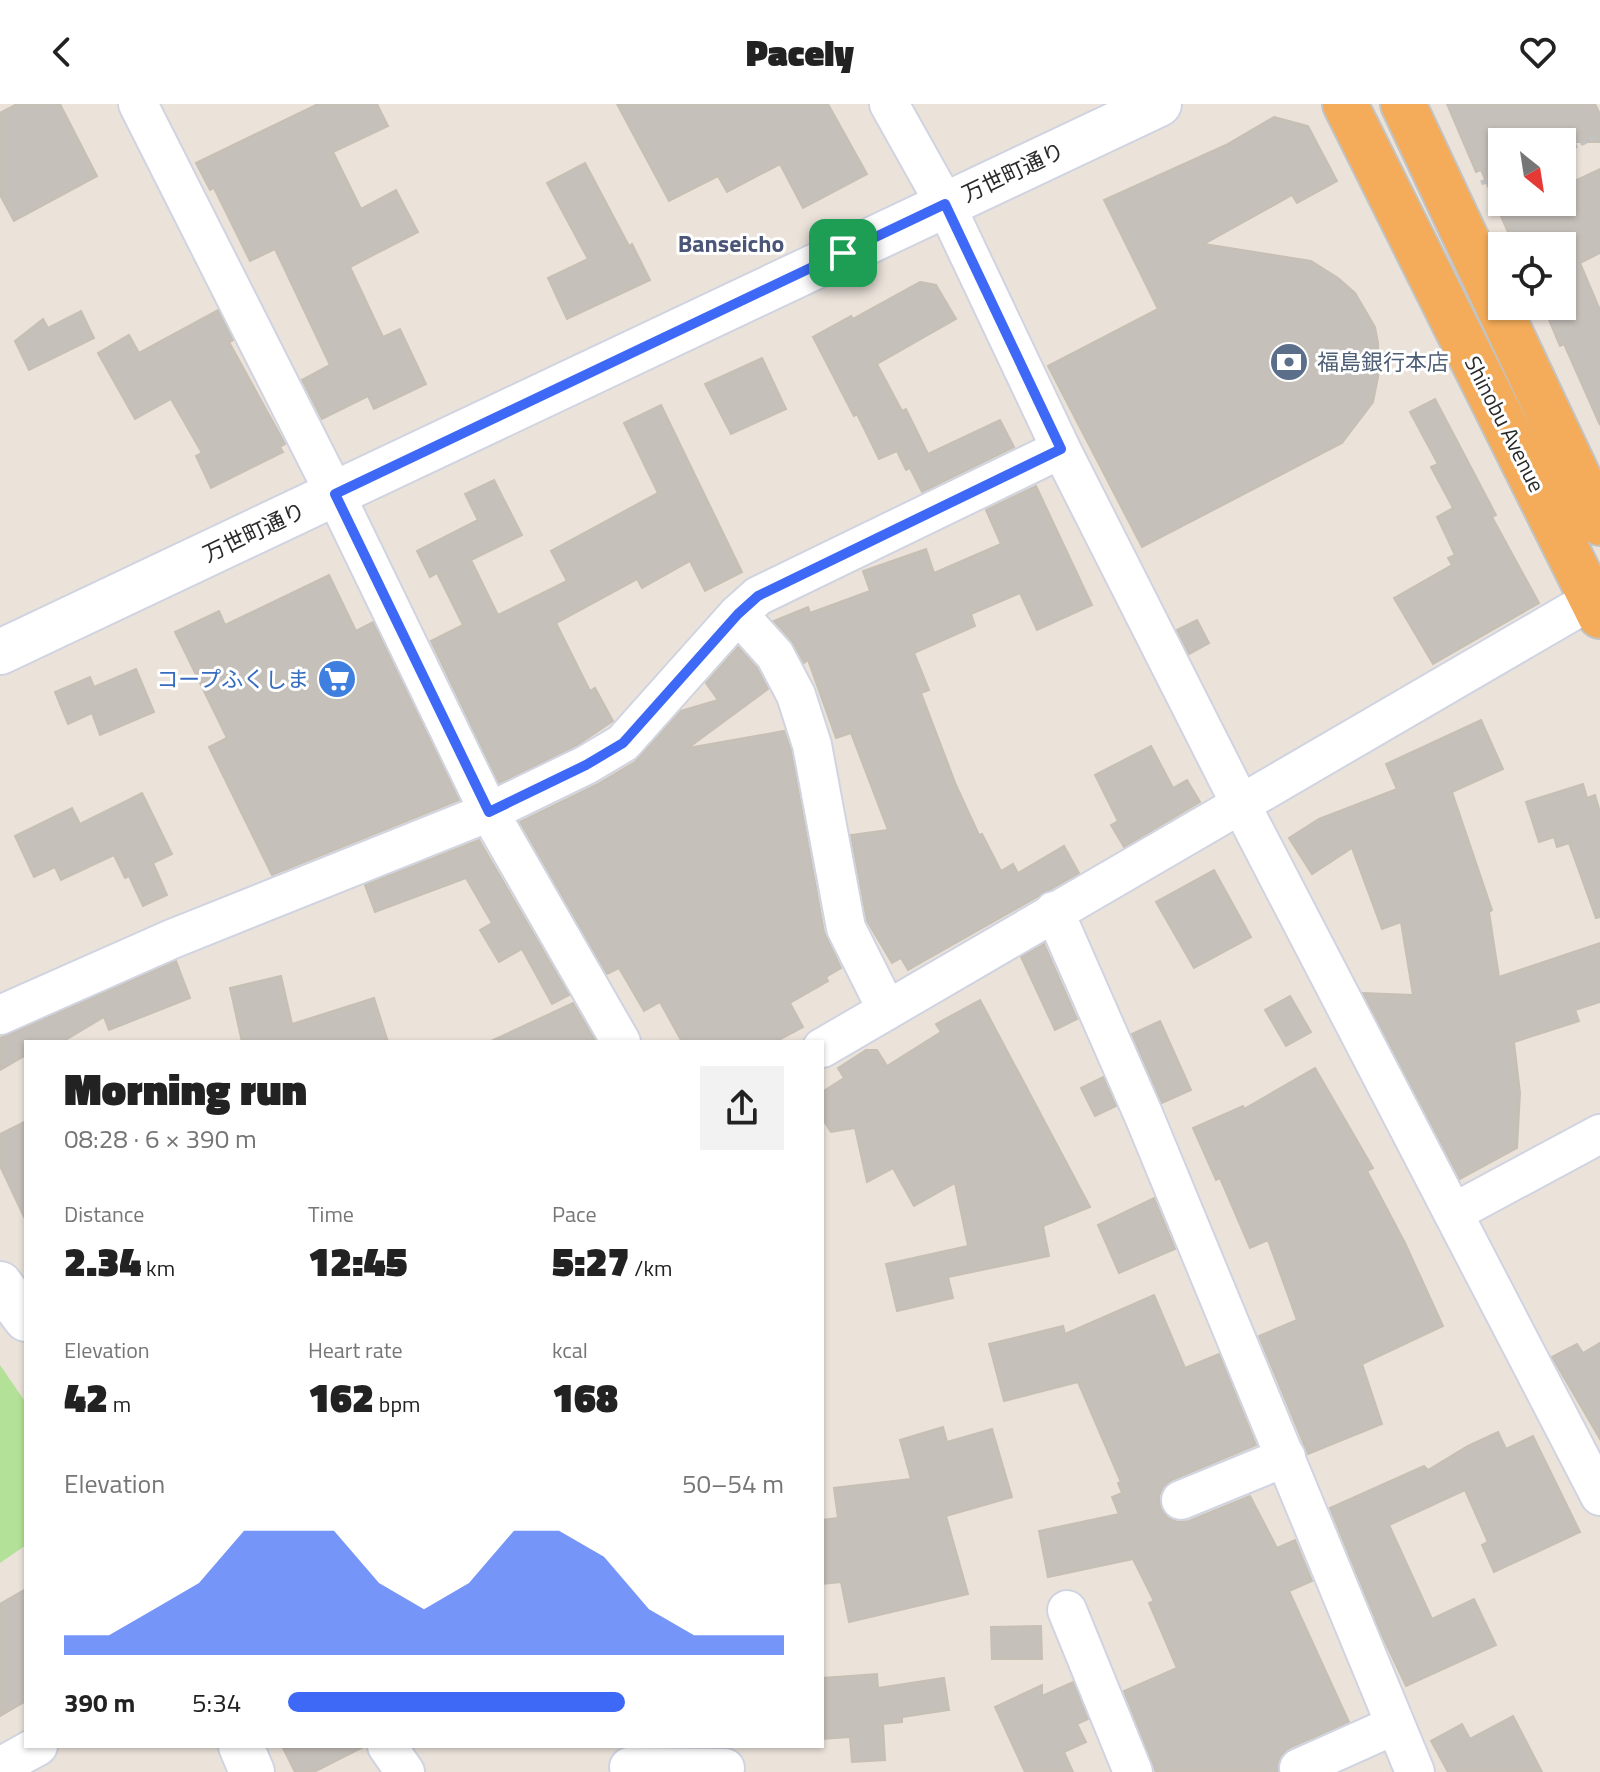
<!DOCTYPE html>
<html lang="en">
<head>
<meta charset="utf-8">
<style>
  body { margin:0; font-family:"Titillium Web","Noto Sans JP",sans-serif; background:#f2f2f2; color:#222; height:100vh; display:flex; flex-direction:column; font-size:30px; white-space:nowrap }
  * { box-sizing:border-box; margin:0 }
  p { font-size:26px; color:#767676 }
  .icon { flex:none; width:44px; height:44px; fill:none; stroke:currentColor; stroke-width:2; stroke-linecap:round; stroke-linejoin:round }
  .map { position:relative; flex:1; overflow:hidden }
  .side { position:absolute; left:24px; top:936px; width:800px; height:708px; display:flex; flex-direction:column; background:#fff; border-radius:0px; box-shadow:0 2px 6px #0004 }
  .side>* { flex:none }
  .needle { width:52px; rotate:150deg }
  .tools { position:absolute; left:1488px; top:24px; display:grid; gap:16px }
  .tools a { display:grid; place-items:center; width:88px; height:88px; border-radius:0px; background:#fff; box-shadow:0 2px 6px #0004; font-size:40px }
  .pin { position:absolute; display:grid; place-items:center; width:68px; height:68px; color:#fff; margin:-34px; border-radius:16px; box-shadow:0 4px 12px #0006 }
  .round { display:grid; place-items:center; flex:none; width:84px; height:84px; border-radius:0px; background:#f2f2f2 }
  .summary { display:flex; align-items:center; justify-content:space-between; height:136px; padding:0 40px }
  h1 { font-size:44px; font-weight:800; line-height:60px }
  .metrics { display:grid; grid-template-columns:repeat(3,1fr); gap:12px; height:136px; padding:8px 40px }
  .metrics div { display:grid; align-content:center }
  .metrics b { font-size:40px; font-weight:800 }
  .metrics small { font-size:22px; font-weight:400 }
  .metrics p { font-size:22px }
  .chart { height:224px; padding:16px 40px }
  .chart p { display:flex; justify-content:space-between }
  .chart svg { width:100%; height:144px; margin-top:8px; fill:#3d69f6; opacity:.7 }
  ul { padding:0 40px; list-style:none; font-size:26px }
  li { display:grid; grid-template-columns:128px 96px 1fr; align-items:center; height:60px }
  li i { height:20px; border-radius:10px; background:#3d69f6 }
  header { display:flex; justify-content:space-between; align-items:center; height:104px; padding:0 40px; background:#fff; font-size:36px; font-weight:800 }
  .map>svg:first-child { display:block }
</style>
</head>
<body>
<header><svg class="icon" aria-label="back" viewBox="0 0 24 24"><path d="M15 5l-7 7 7 7"/></svg>Pacely<svg class="icon" aria-label="heart" viewBox="0 0 24 24"><path d="M12 20l-8-8c-3-5 5-10 8-4 3-6 11-1 8 4z"/></svg></header>
<div class="map">
<svg width="1600" height="1668" viewBox="0 0 1600 1668">
  <rect width="100%" height="100%" fill="#ebe3da"/>
  <!-- green -->
  <path fill="#b4e198" d="M0,1261L26,1299V1441L0,1459Z"/>
  <!-- building -->
  <g fill="#c6c0ba" stroke="#c6bfb4" stroke-width="2">
    <path d="M17,0H60L97,72L14,117L0,91V9Z"/>
    <path d="M318,0H377L388,22L333,48L361,105L396,86L418,128L350,163L383,233L400,225L426,280L374,305L368,292L322,315L302,276L330,261L275,145L250,157L214,84L210,86L196,59Z"/>
    <path d="M617,0H828L867,70L803,104L780,60L727,88L718,72L669,97Z"/>
    <path d="M1447,0H1595L1600,10V38H1502V98H1562V83L1600,65V149L1580,159L1600,206V321L1564,240L1560,242L1547,211L1562,204V142H1514L1481,66L1476,68Z"/>
    <path d="M1274,13L1308,22L1337,77L1297,99L1292,91L1204,140L1311,157L1338,174L1355,189L1375,223L1378,239L1379,268L1373,298L1342,339L1142,443L1048,262L1158,205L1104,96L1226,41Z"/>
    <path d="M585,59L629,142L632,140L650,176L567,215L548,174L588,155L547,79Z"/>
    <path d="M920,178L936,181L956,215L877,260L902,307L906,305L928,350L1000,316L1014,343L922,388L910,364L906,366L897,347L879,355L857,310L854,312L813,233L851,212L853,215Z"/>
    <path d="M218,206L233,236L229,238L285,340L280,343L283,348L211,384L196,352L202,349L171,295L135,315L98,249L129,231L139,249Z"/>
    <path d="M81,207L94,234L29,266L15,237L43,215L48,224Z"/>
    <path d="M762,254L786,305L731,330L705,280Z"/>
    <path d="M1435,295L1496,411L1492,413L1539,499L1433,560L1394,494L1452,461L1448,454L1455,451L1437,413L1453,404L1431,363L1438,360L1410,308Z"/>
    <path d="M661,301L742,468L705,487L690,457L642,484L637,475L556,519L590,587L595,584L613,617L576,642L499,679L431,537L463,521L437,469L430,473L417,447L478,416L465,390L494,376L522,431L471,456L498,511L567,477L551,447L658,389L624,319Z"/>
    <path d="M1036,382L1092,501L1037,526L1020,489L971,510L975,522L914,549L929,586L921,589L956,681L979,731L982,730L1001,767L1013,760L1018,769L1064,742L1079,769L908,866L901,854L892,859L867,817L851,731L888,726L851,629L836,634L808,556L804,559L792,537L774,517L808,503L810,509L870,487L863,467L926,445L934,469L1001,440L986,406Z"/>
    <path d="M329,471L356,527L373,518L459,696L272,771L209,643L227,634L175,528L219,507L225,521Z"/>
    <path d="M1197,516L1209,539L1189,550L1177,526Z"/>
    <path d="M738,543L757,564L768,585L688,644L784,627L791,646L824,828L841,864L826,873L828,877L790,899L803,923L775,938H682L660,898L644,907L619,864L607,870L520,718L596,681L635,658L681,607L718,596L706,579Z"/>
    <path d="M136,565L154,608L100,631L92,609L68,620L55,588L90,573L94,583Z"/>
    <path d="M1481,616L1503,665L1452,688L1492,806L1489,808L1499,873L1600,839V898L1575,906L1579,917L1514,938L1520,989L1517,1044L1460,1075L1363,889L1413,891L1401,818L1382,825L1352,744L1312,770L1289,734L1319,715L1397,685L1386,660Z"/>
    <path d="M1151,642L1173,684L1187,676L1200,698L1124,743L1111,721L1118,717L1095,671Z"/>
    <path d="M1583,680L1587,694L1595,691L1600,708V813L1596,814L1569,739L1557,743L1554,733L1539,738L1526,698Z"/>
    <path d="M142,689L172,750L153,759L167,791L143,802L129,772L125,774L114,751L61,776L55,763L34,773L15,732L72,704L80,720Z"/>
    <path d="M479,736L569,891L552,900L522,845L499,858L480,826L492,819L466,774L375,808L365,781Z"/>
    <path d="M1214,766L1251,833L1194,864L1156,798Z"/>
    <path d="M1044,840L1077,915L1055,926L1021,853Z"/>
    <path d="M176,857L190,894L109,926L104,913L62,938H26V951L0,966V934Z"/>
    <path d="M281,872L292,920L374,894L388,938H242L230,884Z"/>
    <path d="M1290,892L1311,928L1286,942L1265,906Z"/>
    <path d="M980,896L1090,1103L1043,1122L1049,1152L948,1173L953,1194L897,1207L886,1160L968,1142L955,1079L914,1102L893,1064L867,1078L855,1024L831,1028L822,1014V988L844,974L838,964L866,946H877L887,962L941,928L936,920Z"/>
    <path d="M573,899L596,938H489Z"/>
    <path d="M1160,917L1191,986L1162,999L1132,930Z"/>
    <path d="M1315,964L1373,1064L1367,1067L1405,1139L1443,1222L1362,1260L1382,1320L1308,1350L1259,1232L1297,1216L1268,1136L1250,1144L1220,1074L1216,1076L1193,1024L1243,1002L1244,1005Z"/>
    <path d="M1103,973L1116,1002L1095,1012L1081,984Z"/>
    <path d="M26,1017V1117L0,1062V1030Z"/>
    <path d="M1154,1094L1175,1145L1119,1169L1098,1121Z"/>
    <path d="M1154,1191L1185,1264L1219,1250L1256,1341L1172,1376L1163,1383L1159,1392L1161,1405L1168,1414L1177,1418L1189,1417L1250,1392L1277,1444L1295,1436L1312,1477L1289,1487L1349,1618L1289,1644L1281,1652L1278,1668H1156L1124,1587L1177,1564L1149,1499L1154,1497L1133,1455L1048,1473L1039,1427L1119,1410L1112,1393L1122,1389L1118,1379L1121,1378L1078,1278L1004,1297L989,1240L1063,1222L1065,1230Z"/>
    <path d="M1600,1239V1335L1552,1253L1577,1240L1583,1249Z"/>
    <path d="M943,1323L947,1338L992,1325L1012,1393L946,1412L968,1490L849,1518L841,1478L822,1480V1416L838,1414L834,1384L911,1375L900,1336Z"/>
    <path d="M1498,1328L1506,1345L1533,1332L1580,1428L1494,1468L1482,1441L1488,1438L1465,1386L1389,1421L1432,1515L1474,1495L1496,1541L1406,1582L1382,1531L1330,1404L1424,1362L1428,1366L1468,1342Z"/>
    <path d="M26,1485V1597L0,1612V1500Z"/>
    <path d="M1041,1522L1042,1555H992L991,1523Z"/>
    <path d="M877,1570L878,1584L944,1574L949,1606L902,1613V1618L883,1620L885,1656L852,1658L850,1633L822,1635V1574Z"/>
    <path d="M1073,1578L1088,1615L1077,1620L1086,1638L1064,1648L1073,1668H1025L995,1603L1042,1581V1592Z"/>
    <path d="M1513,1612L1542,1668H1448L1431,1637L1462,1620L1470,1635Z"/>
    <path d="M282,1642H365L314,1668H295Z"/>
  </g>
  <g fill="none" stroke-linecap="round" stroke-linejoin="round">
    <!-- minor casing -->
    <g stroke="#d0d4e1" stroke-width="42">
      <g id="minor">
        <path d="M138,0L335,390L489,708L621,938"/>
        <path d="M889,0L945,100L1061,345L1241,701L1600,1392"/>
        <path d="M738,510L775,551L796,591L812,641L846,824L887,906"/>
        <path d="M1054,807L1144,1012L1415,1668"/>
        <path d="M0,911L172,835L489,708L586,661L623,639L738,510L758,492L1061,345"/>
        <path d="M822,944L1600,491"/>
        <path d="M1453,1109L1600,1030"/>
        <path d="M1181,1396L1286,1353"/>
        <path d="M1067,1506L1133,1668"/>
        <path d="M387,1642L405,1668"/>
        <path d="M0,1663L38,1642"/>
        <path d="M629,1663L725,1664"/>
        <path d="M1299,1664L1395,1621"/>
      </g>
    </g>
    <!-- tertiary casing -->
    <g stroke="#d0d4e1" stroke-width="48">
      <g id="tertiary">
        <path d="M0,548L1159,0"/>
        <path d="M0,1180L26,1215"/>
        <path d="M241,1642L252,1668"/>
      </g>
    </g>
    <!-- trunk casing -->
    <g stroke="#c3c3c3" stroke-width="48">
      <g id="trunk">
        <path d="M1345,0L1600,512"/>
        <path d="M1403,0L1600,419"/>
      </g>
    </g>
    <!-- path -->
    <g stroke="#c3c3c3" stroke-width="5" stroke-dasharray="6 4" stroke-linecap="butt">
      <path d="M1562,47L1600,32"/>
      <path d="M1481,79L1502,71"/>
    </g>
    <!-- minor -->
    <use href="#minor" stroke="#fff" stroke-width="38"/>
    <!-- tertiary -->
    <use href="#tertiary" stroke="#fff" stroke-width="44"/>
    <!-- trunk -->
    <use href="#trunk" stroke="#f4ac5a" stroke-width="44"/>
  </g>
  <g fill="none" stroke-linecap="round" stroke-linejoin="round">
    <!-- route casing -->
    <g stroke="#fff" stroke-width="16">
      <path id="route" d="M945,100L1061,345L758,492L738,510L623,639L586,661L489,708L335,390Z"/>
    </g>
    <!-- route -->
    <use href="#route" stroke="#3d69f6" stroke-width="10"/>
  </g>
  <!-- icons -->
  <defs>
    <g id="bank-disc" transform="scale(2)"><circle r="9.5" fill="#5c6f8a" stroke="#fff"/><path d="M-6-4H6V4H-6ZM0-2.3a2.3 2.3 0 1 0 0 4.6a2.3 2.3 0 1 0 0-4.6Z" fill="#fff"/></g>
    <g id="supermarket-disc" transform="scale(2)"><circle r="9.5" fill="#3f7fe0" stroke="#fff"/><path d="M-6-5.5h2.5l.6 2H6L4.5 2H-2.5L-4.4-4H-6ZM-1.5 3.2a1.3 1.3 0 1 0 .1 0ZM3 3.2a1.3 1.3 0 1 0 .1 0Z" fill="#fff"/></g>
  </defs>
  <g fill-rule="evenodd">
    <use href="#bank-disc" x="1289" y="258"/>
    <use href="#supermarket-disc" x="337" y="575"/>
  </g>
  <g text-anchor="middle" dominant-baseline="central" stroke-width="6" stroke-linejoin="round" paint-order="stroke">
    <!-- street labels -->
    <g font-size="22" fill="#292929" stroke="#fff">
      <text transform="translate(1013 68) rotate(-25)">万世町通り</text>
      <text transform="translate(1505 320) rotate(63)">Shinobu Avenue</text>
      <text transform="translate(254 428) rotate(-25)">万世町通り</text>
    </g>
    <!-- service labels -->
    <g font-size="22" fill="#4e5e75" stroke="#fff" text-anchor="start">
      <text x="1317" y="258">福島銀行本店</text>
    </g>
    <!-- shop labels -->
    <g font-size="22" fill="#366cbe" stroke="#fff" text-anchor="end">
      <text x="309" y="575">コープふくしま</text>
    </g>
    <!-- neighbourhood labels -->
    <g font-size="24" font-weight="bold" fill="#4a5578" stroke="#fff">
      <text x="731" y="139">Banseicho</text>
    </g>
  </g>
</svg>
<div class="tools">
<a><svg class="needle" viewBox="-14 -14 28 28"><path d="M0-13l5 13h-10z" fill="#e53935"/><path d="M0 13l5-13h-10z" fill="#767676"/></svg></a>
<a><svg class="icon" aria-label="locate" viewBox="0 0 24 24"><circle cx="12" cy="12" r="6"/><path d="M12 2v4M12 18v4M2 12h4M18 12h4"/></svg></a>
</div>
<div class="pin" style="left:843px;top:149px;background:#1e9e55"><svg class="icon" aria-label="arrive" viewBox="0 0 24 24"><path d="M6 21V4h12l-3 4 3 4H6"/></svg></div>
<section class="side">
<div class="summary"><div><h1>Morning run</h1><p>08:28 · 6 × 390 m</p></div><a class="round"><svg class="icon" aria-label="share" viewBox="0 0 24 24"><path d="M12 15V3M7 8l5-5 5 5M5 13v7h14v-7"/></svg></a></div>
<div class="metrics">
<div><p>Distance</p><b>2.34<small> km</small></b></div>
<div><p>Time</p><b>12:45</b></div>
<div><p>Pace</p><b>5:27<small> /km</small></b></div>
</div>
<div class="metrics">
<div><p>Elevation</p><b>42<small> m</small></b></div>
<div><p>Heart rate</p><b>162<small> bpm</small></b></div>
<div><p>kcal</p><b>168</b></div>
</div>
<div class="chart"><p><span>Elevation</span>50–54 m</p>
<svg viewBox="0 0 160 44" preserveAspectRatio="none"><path d="M0 44V38L10 38L20 30L30 22L40 6L50 6L60 6L70 22L80 30L90 22L100 6L110 6L120 14L130 30L140 38L150 38L160 38V44z"/></svg>
</div>
<ul>
<li><b>390 m</b>5:34<i style="width:68%"></i></li>
</ul>
</section>
</div>
</body>
</html>
